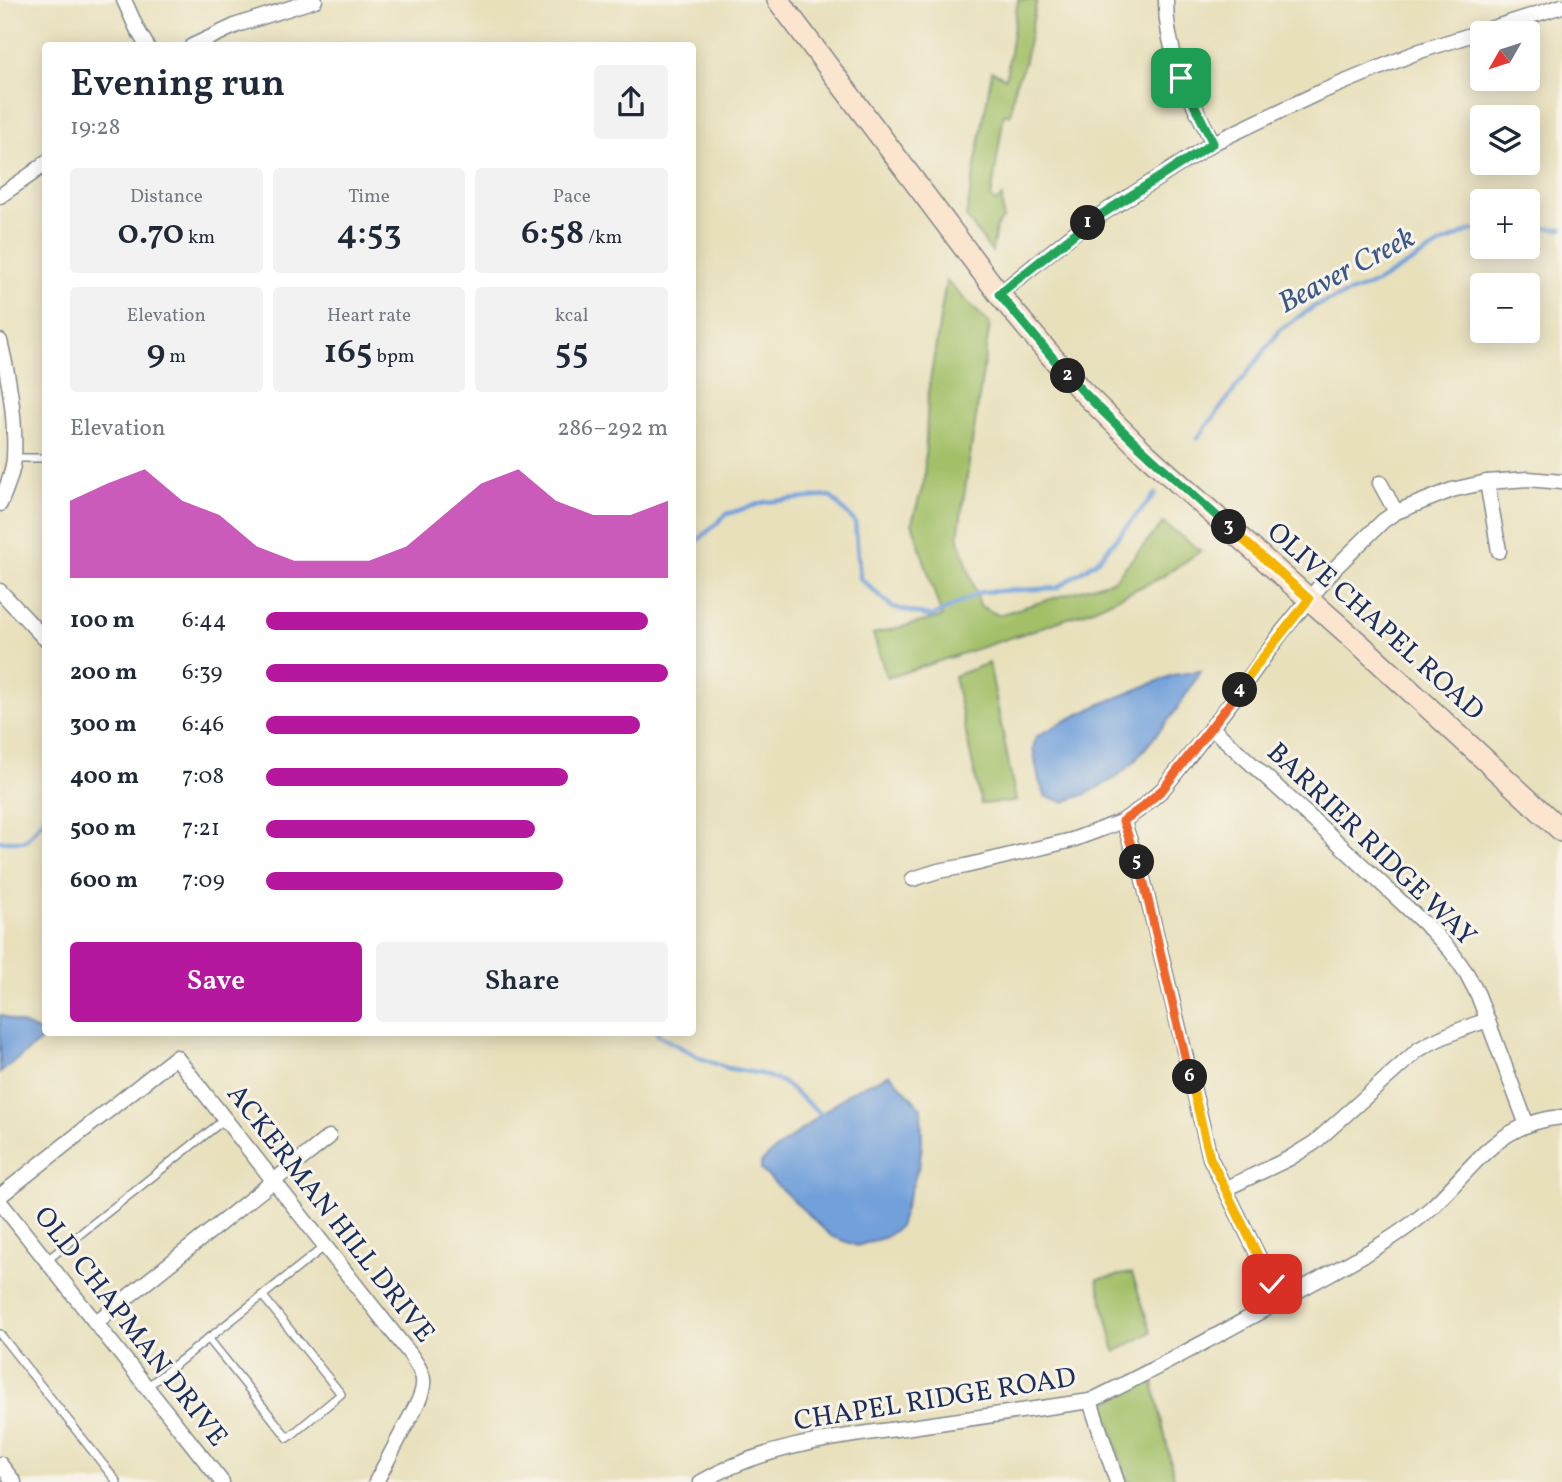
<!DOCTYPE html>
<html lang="en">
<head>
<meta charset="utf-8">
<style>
  body { margin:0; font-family:Vollkorn,serif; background:#f2f2f3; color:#1f2937; height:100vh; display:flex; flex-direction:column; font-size:26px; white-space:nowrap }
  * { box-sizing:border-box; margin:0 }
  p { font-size:23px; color:#747a83 }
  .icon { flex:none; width:38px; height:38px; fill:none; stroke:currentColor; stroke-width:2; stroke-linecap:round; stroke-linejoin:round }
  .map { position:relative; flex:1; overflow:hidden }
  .details { position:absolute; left:42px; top:42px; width:654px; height:994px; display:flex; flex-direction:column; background:#fff; border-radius:7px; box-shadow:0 4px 18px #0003 }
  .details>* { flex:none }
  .needle { width:46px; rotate:231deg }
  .controls { position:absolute; left:1470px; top:21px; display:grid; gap:14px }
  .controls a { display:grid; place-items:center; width:70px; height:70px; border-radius:7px; background:#fff; box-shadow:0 4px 18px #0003; font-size:35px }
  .pin { position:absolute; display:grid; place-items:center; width:60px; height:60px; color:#fff; margin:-30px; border-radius:14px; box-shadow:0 4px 10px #0006 }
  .km { position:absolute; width:35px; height:35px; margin:-18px; border-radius:50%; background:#222; color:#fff; font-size:19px; line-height:35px; text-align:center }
  .round { display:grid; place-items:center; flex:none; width:74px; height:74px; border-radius:7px; background:#f2f2f3 }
  .head { display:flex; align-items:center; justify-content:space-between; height:119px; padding:0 28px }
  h1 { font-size:38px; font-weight:600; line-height:52px }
  .metrics { display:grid; grid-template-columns:repeat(3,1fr); gap:10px; height:119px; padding:7px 28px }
  .metrics div { display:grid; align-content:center; border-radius:7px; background:#f2f2f3; text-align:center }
  .metrics b { font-size:35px; font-weight:600 }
  .metrics small { font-size:19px; font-weight:400 }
  .metrics p { font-size:19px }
  .chart { height:196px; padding:14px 28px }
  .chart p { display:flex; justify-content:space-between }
  .chart svg { width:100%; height:126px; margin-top:7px; fill:#b5179e; opacity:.7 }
  .primary-button { display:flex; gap:14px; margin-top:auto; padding:14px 28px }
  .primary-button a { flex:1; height:80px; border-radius:7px; background:#b5179e; color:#fff; font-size:28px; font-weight:600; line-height:80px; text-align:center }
  .primary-button a+a { background:#f2f2f3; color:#1f2937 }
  ul { padding:0 28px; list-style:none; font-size:23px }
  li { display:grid; grid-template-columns:112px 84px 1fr; align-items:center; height:52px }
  li i { height:18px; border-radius:9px; background:#b5179e }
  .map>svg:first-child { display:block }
</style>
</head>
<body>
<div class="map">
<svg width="1562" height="1482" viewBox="0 0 1562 1482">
  <rect width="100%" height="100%" fill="#f7f3e8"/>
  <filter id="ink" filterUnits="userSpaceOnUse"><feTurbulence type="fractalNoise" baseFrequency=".0143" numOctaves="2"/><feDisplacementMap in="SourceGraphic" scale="14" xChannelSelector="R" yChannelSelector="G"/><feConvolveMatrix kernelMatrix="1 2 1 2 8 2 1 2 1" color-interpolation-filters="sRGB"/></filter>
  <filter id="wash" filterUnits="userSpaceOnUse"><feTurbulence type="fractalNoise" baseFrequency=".00686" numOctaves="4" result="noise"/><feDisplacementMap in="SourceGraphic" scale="28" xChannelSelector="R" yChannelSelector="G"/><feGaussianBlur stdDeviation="1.57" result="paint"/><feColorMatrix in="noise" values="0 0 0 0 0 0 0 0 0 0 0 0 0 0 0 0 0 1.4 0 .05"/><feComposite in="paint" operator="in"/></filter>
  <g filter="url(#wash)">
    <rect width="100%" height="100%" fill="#e8e0bb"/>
    <!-- green -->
    <g fill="#a3c067" stroke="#5f7862" stroke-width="2">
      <path d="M1018,0H1037L1024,65L1015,84L1010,116L1004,113L991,198L996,202L1002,197L1003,219L996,227L992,252L966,217L992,71L1006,78Z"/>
      <path d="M946,281L990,324L958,536L980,606L998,615L1114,580L1163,523L1201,551L1160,578L1091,610L1022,634L887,678L873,634L942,617L912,522L924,482L928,394Z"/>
      <path d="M989,663L1016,801L981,804L954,676Z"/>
      <path d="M1132,1273L1151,1332L1115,1352L1097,1279Z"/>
      <path d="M1153,1381L1175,1482H1128L1118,1453L1105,1403Z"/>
    </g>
    <!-- water -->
    <g fill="#72a0da" stroke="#46689c" stroke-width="2">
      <path d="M1201,671L1175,712L1134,762L1114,779L1086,794L1064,802L1046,797L1039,781L1033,749L1036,737L1063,722L1101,704L1173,675Z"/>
      <path d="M0,1015L48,1035L0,1073Z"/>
      <path d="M890,1074L921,1108L922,1145L919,1165L899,1227L886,1237L857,1246L831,1236L761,1170V1163L770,1154L850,1092Z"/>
    </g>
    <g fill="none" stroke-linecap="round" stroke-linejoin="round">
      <!-- stream -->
      <g stroke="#72a0da" stroke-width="4.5">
        <path d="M1528,227L1562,229"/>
        <path d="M1197,439L1281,329L1315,306L1376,283L1441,244L1469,231L1482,229"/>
        <path d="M693,545L727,514L765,502L830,496L855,522L860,578L892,607L931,617L981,592L1057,588L1097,561L1155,494"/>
        <path d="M0,841H25L44,819L46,812"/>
        <path d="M657,1032L658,1035L700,1058L727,1068L761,1074L782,1082L821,1114"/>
      </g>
    </g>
  </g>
  <g filter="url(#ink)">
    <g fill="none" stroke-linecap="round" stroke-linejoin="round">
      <!-- lane casing -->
      <g stroke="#82888c" stroke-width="10">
        <g id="lane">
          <path d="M15,458H46"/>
          <path d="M46,1261L225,1119"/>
          <path d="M0,1334L117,1482"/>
          <path d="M208,1338L288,1438L341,1394L262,1295"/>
          <path d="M147,1387L324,1247"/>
        </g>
      </g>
      <!-- street casing -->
      <g stroke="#82888c" stroke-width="17">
        <g id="street">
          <path d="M124,0L137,29L147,46"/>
          <path d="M1166,0C1165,53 1190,97 1213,143"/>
          <path d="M192,46L237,25L315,0"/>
          <path d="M0,196L33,173L46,162"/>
          <path d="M999,294L1083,226L1213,143L1316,94L1420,51L1562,6"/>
          <path d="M0,341C9,378 16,419 14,457C13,473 6,489 0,504"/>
          <path d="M1487,482L1499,551"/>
          <path d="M1380,483L1396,512"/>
          <path d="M0,591L44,638"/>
          <path d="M1212,728L1334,839L1431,930L1451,951L1467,974L1478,995L1527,1125"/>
          <path d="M1123,821L1143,879L1210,1158L1280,1300"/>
          <path d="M913,879L938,871L966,866L1072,840L1123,821L1140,809L1163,789L1186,760L1236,696L1282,632L1335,568L1383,521L1396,512L1452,490L1487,482L1528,479L1562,482"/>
          <path d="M1225,1189L1288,1159L1314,1143L1418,1050C1441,1036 1463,1028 1488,1020"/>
          <path d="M0,1196L176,1057L410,1354C423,1373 428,1380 418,1402L376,1482"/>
          <path d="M0,1202L222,1482"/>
          <path d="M95,1323L329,1137"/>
          <path d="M1090,1401L1117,1482"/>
          <path d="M0,1464L14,1482"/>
          <path d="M701,1482C764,1445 839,1437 911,1427C970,1418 1030,1410 1090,1401C1163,1366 1234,1326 1305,1287C1348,1263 1394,1241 1431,1208C1474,1168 1496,1123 1562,1117"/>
        </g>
      </g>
      <!-- secondary casing -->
      <g stroke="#82888c" stroke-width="24">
        <path id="secondary" d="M778,0L999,294L1039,342L1081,390L1147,455L1364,648L1562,831"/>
      </g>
      <!-- lane -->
      <use href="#lane" stroke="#fff" stroke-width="7"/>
      <!-- street -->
      <use href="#street" stroke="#fff" stroke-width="14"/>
      <!-- secondary -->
      <use href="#secondary" stroke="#fce5cf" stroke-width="21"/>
    </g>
  </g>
  <g fill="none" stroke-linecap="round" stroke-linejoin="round" filter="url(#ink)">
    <!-- split-1 casing -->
    <g stroke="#fff" stroke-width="14">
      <path id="split-1" d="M1088,223L1213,143L1181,78"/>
    </g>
    <!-- split-2 casing -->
    <g stroke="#fff" stroke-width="14">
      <path id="split-2" d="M1068,376L999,294L1088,223"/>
    </g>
    <!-- split-3 casing -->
    <g stroke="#fff" stroke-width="14">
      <path id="split-3" d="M1068,376C1119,430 1174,478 1229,527"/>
    </g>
    <!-- split-4 casing -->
    <g stroke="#fff" stroke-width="14">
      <path id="split-4" d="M1229,527L1309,599L1260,661L1240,690"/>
    </g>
    <!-- split-5 casing -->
    <g stroke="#fff" stroke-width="14">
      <path id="split-5" d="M1137,862L1123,821L1140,809L1163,789L1240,690"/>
    </g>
    <!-- split-6 casing -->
    <g stroke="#fff" stroke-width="14">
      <path id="split-6" d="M1137,862L1143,879L1190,1077"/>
    </g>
    <!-- split-7 casing -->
    <g stroke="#fff" stroke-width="14">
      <path id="split-7" d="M1190,1077L1210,1158L1272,1284"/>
    </g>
    <!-- split-1 -->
    <use href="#split-1" stroke="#22a559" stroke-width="9"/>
    <!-- split-2 -->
    <use href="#split-2" stroke="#22a559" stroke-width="9"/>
    <!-- split-3 -->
    <use href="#split-3" stroke="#22a559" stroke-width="9"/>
    <!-- split-4 -->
    <use href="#split-4" stroke="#f5b400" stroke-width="9"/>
    <!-- split-5 -->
    <use href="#split-5" stroke="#f0652b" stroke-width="9"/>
    <!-- split-6 -->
    <use href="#split-6" stroke="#f0652b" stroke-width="9"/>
    <!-- split-7 -->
    <use href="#split-7" stroke="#f5b400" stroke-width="9"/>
  </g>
  <g text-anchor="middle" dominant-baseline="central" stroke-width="6" stroke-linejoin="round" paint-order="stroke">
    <!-- street labels -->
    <g font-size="28" fill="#1b2f5e" stroke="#f7f3e8">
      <text transform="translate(1375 622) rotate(42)">OLIVE CHAPEL ROAD</text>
      <text transform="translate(1371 845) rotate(44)">BARRIER RIDGE WAY</text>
      <text transform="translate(330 1214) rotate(52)">ACKERMAN HILL DRIVE</text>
      <text transform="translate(130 1327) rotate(52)">OLD CHAPMAN DRIVE</text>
      <text transform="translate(935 1400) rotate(-9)">CHAPEL RIDGE ROAD</text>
    </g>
    <!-- water labels -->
    <g font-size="30" font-style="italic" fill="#395789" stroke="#f7f3e8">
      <text transform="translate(1347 271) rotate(-28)">Beaver Creek</text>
    </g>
  </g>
</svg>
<div class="controls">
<a><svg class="needle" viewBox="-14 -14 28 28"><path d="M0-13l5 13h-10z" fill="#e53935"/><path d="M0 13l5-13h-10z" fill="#747a83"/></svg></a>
<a><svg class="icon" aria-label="layers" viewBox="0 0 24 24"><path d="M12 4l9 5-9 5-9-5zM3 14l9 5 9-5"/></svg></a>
<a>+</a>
<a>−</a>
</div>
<div class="pin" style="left:1181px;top:78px;background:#1e9e55"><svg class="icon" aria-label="arrive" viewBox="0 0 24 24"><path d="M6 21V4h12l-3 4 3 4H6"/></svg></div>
<div class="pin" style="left:1272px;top:1284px;background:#d93025"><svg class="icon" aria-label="check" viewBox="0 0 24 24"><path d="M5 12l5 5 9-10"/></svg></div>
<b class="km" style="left:1088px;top:223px">1</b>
<b class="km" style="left:1068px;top:376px">2</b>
<b class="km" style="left:1229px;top:527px">3</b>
<b class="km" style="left:1240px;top:690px">4</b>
<b class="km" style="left:1137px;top:862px">5</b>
<b class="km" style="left:1190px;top:1077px">6</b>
<section class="details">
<div class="head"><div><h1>Evening run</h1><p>19:28</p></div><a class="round"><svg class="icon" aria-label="share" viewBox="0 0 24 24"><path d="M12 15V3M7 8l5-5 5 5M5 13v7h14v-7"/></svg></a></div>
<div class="metrics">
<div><p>Distance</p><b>0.70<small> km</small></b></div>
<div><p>Time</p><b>4:53</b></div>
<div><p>Pace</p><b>6:58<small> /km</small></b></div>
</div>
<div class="metrics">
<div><p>Elevation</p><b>9<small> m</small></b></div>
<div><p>Heart rate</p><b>165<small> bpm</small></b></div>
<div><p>kcal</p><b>55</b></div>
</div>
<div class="chart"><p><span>Elevation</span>286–292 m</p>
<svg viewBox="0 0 160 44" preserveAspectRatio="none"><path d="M0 44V17L10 11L20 6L30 17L40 22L50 33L60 38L70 38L80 38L90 33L100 22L110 11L120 6L130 17L140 22L150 22L160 17V44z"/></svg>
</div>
<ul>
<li><b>100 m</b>6:44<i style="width:95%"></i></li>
<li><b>200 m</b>6:39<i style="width:100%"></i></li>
<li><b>300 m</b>6:46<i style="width:93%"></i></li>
<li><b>400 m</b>7:08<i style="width:75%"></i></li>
<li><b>500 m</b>7:21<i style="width:67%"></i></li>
<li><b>600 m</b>7:09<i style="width:74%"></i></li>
</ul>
<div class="primary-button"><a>Save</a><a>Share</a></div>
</section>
</div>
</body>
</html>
